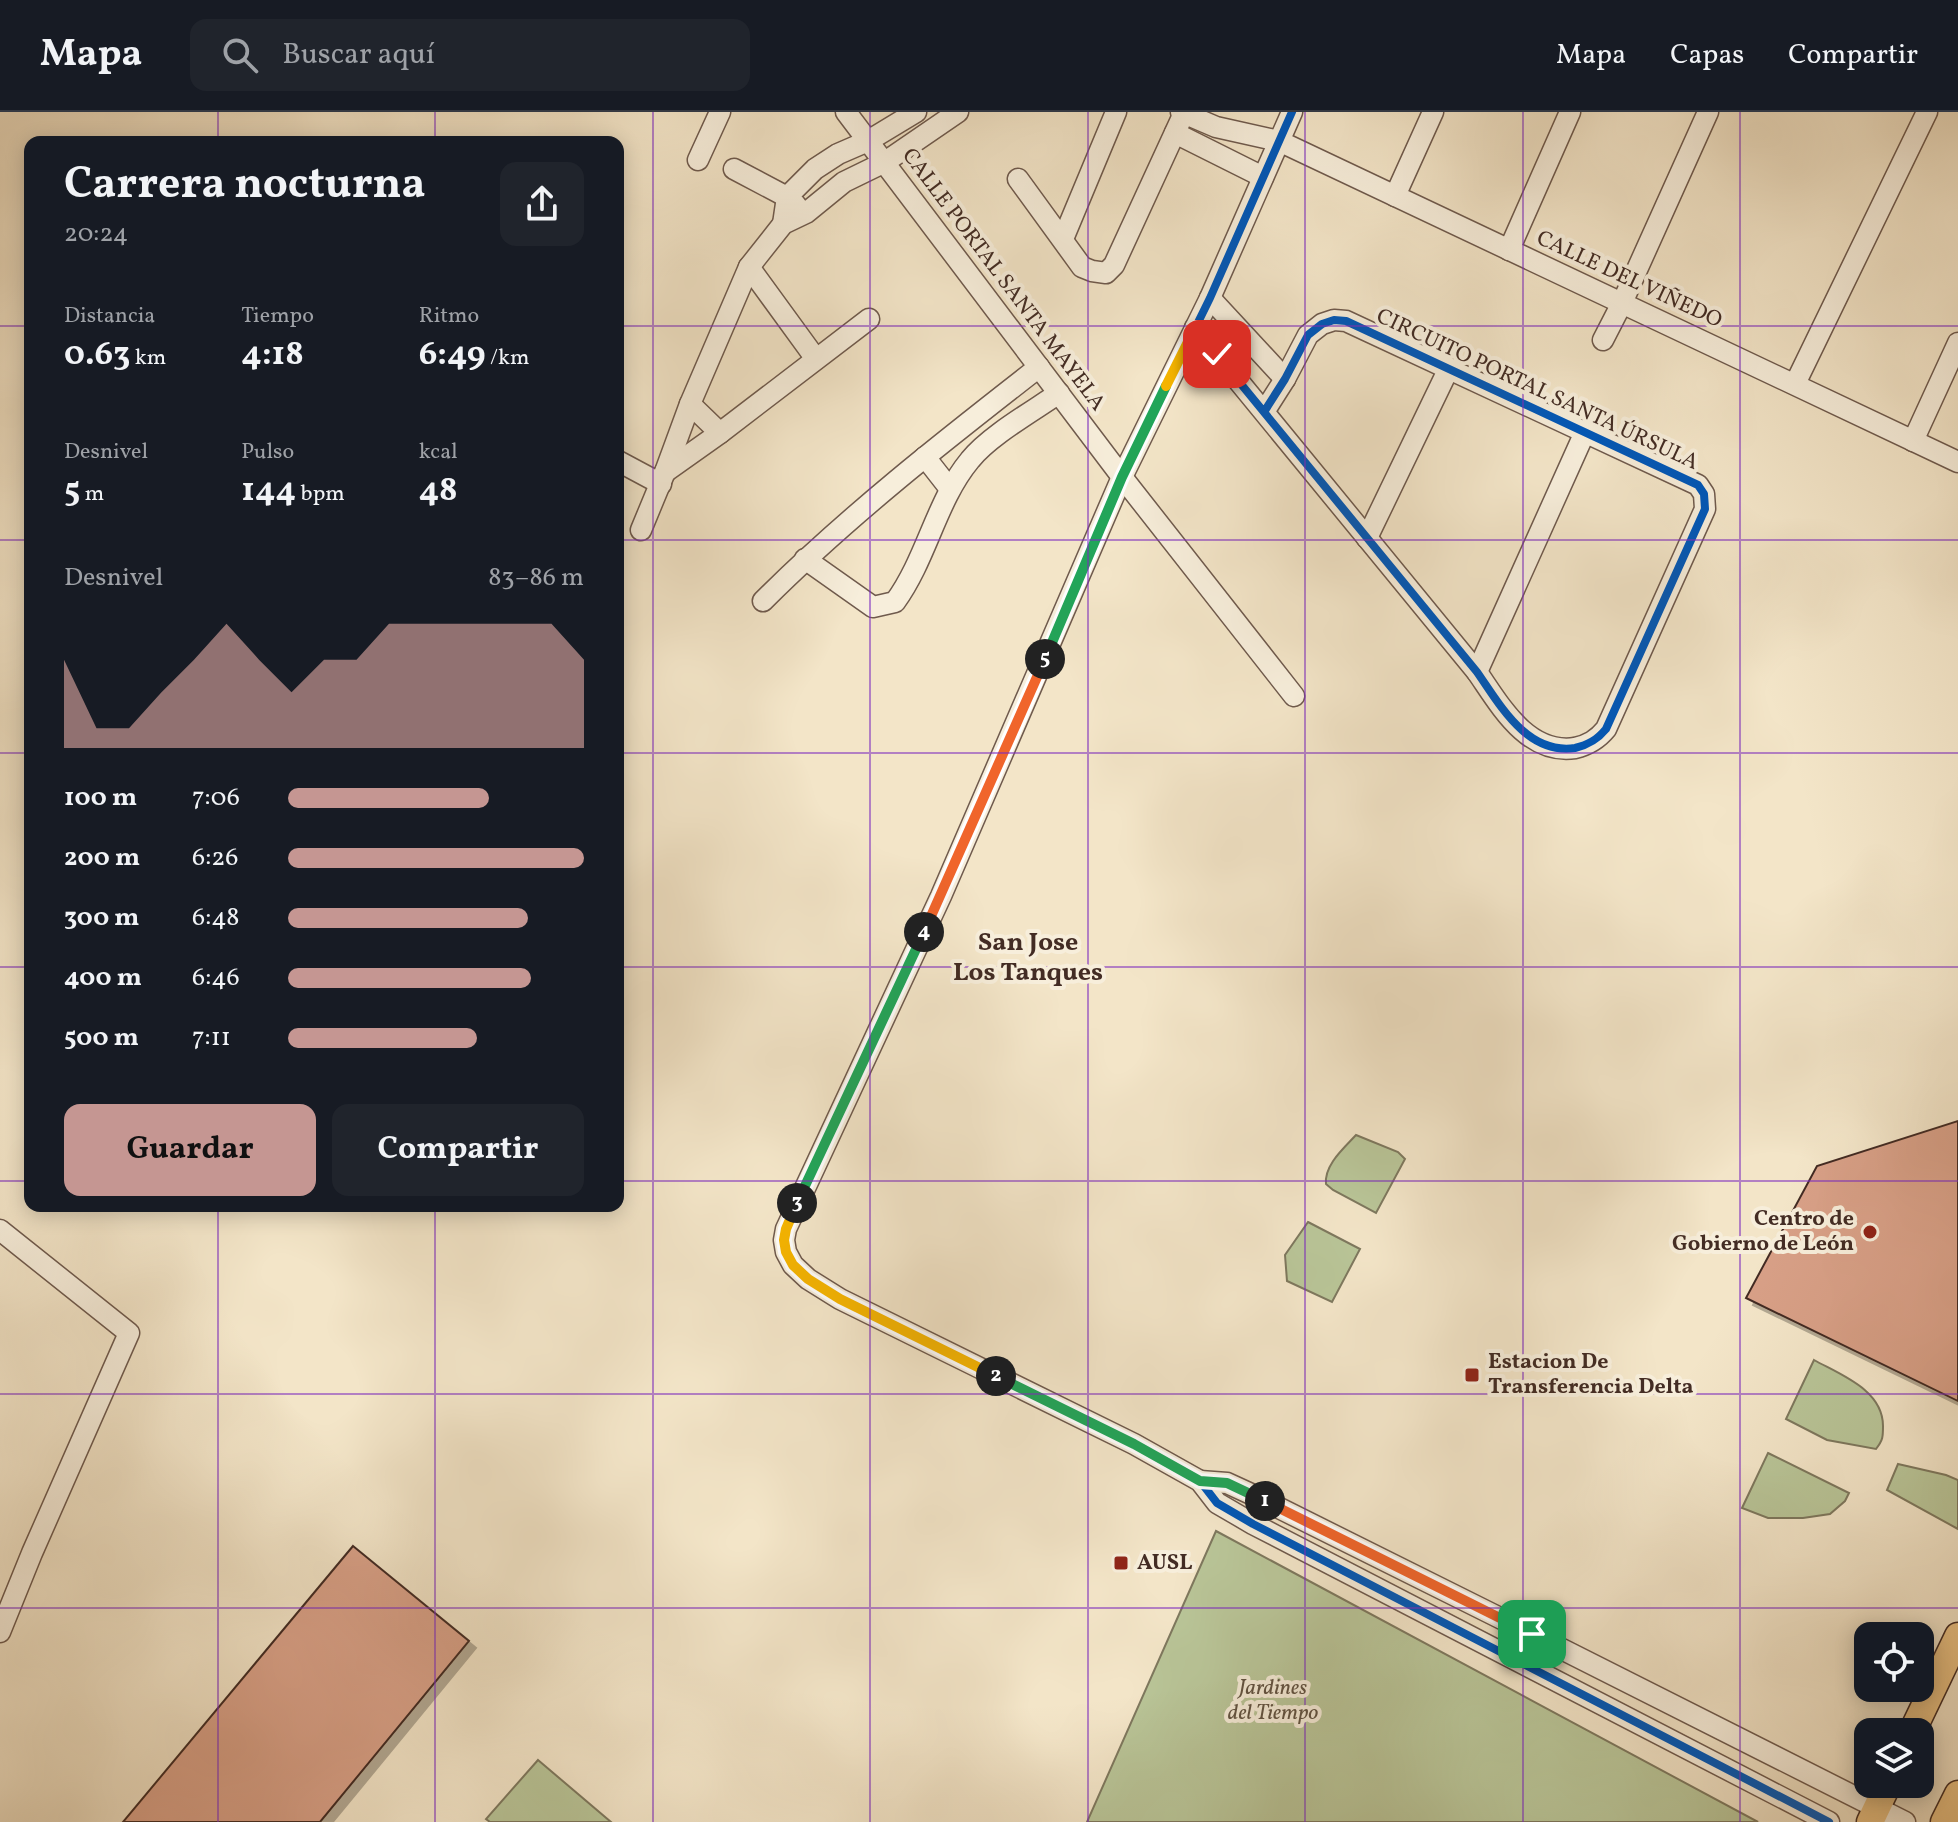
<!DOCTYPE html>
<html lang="es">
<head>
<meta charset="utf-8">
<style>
  body { margin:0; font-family:Vollkorn,serif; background:#20242c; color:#f1f3f6; height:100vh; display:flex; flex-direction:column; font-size:30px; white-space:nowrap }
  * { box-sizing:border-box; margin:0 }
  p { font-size:26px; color:#9ea1a6 }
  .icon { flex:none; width:44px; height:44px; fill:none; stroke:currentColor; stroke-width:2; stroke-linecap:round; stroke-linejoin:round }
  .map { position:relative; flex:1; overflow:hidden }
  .panel { position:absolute; left:24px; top:24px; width:600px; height:1076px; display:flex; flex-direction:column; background:#171b24; border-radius:16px; box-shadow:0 4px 20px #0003 }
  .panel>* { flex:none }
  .buttons { position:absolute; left:1854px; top:1510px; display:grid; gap:16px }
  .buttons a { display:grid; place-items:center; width:80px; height:80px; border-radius:16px; background:#171b24; box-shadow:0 4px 20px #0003; font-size:40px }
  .pin { position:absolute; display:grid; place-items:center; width:68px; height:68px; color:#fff; margin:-34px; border-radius:16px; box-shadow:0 4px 12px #0006 }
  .km { position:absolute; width:40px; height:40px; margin:-20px; border-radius:50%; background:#222; color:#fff; font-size:22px; line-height:40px; text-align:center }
  .round { display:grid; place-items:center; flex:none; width:84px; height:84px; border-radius:16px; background:#20242c }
  .summary { display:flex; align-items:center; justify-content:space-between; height:136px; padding:0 40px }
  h1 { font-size:44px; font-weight:700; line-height:60px }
  .figures { display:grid; grid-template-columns:repeat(3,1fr); gap:12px; height:136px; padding:8px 40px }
  .figures div { display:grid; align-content:center }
  .figures b { font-size:34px; font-weight:700 }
  .figures small { font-size:22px; font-weight:400 }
  .figures p { font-size:22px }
  .chart { height:224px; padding:16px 40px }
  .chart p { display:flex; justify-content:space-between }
  .chart svg { width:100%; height:144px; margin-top:8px; fill:#c59692; opacity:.7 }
  .action { display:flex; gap:16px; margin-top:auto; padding:16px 40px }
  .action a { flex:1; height:92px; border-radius:16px; background:#c59692; color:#111; font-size:32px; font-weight:700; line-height:92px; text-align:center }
  .action a+a { background:#20242c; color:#f1f3f6 }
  ul { padding:0 40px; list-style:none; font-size:26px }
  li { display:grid; grid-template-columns:128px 96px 1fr; align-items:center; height:60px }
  li i { height:20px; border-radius:10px; background:#c59692 }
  header { display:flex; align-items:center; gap:48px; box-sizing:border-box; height:112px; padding:0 40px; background:#171b24; border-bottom:2px solid #363941 }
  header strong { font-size:38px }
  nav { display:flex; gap:44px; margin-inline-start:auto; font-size:28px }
  .search { width:560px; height:72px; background:#20242c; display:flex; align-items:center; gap:20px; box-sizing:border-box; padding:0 28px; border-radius:16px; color:#9ea1a6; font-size:30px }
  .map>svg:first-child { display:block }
</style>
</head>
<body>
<header>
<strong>Mapa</strong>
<div class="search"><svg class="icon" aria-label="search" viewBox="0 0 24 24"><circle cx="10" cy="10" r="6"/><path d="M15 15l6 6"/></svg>Buscar aquí</div>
<nav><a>Mapa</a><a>Capas</a><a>Compartir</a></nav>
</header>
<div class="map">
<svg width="1958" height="1710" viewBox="0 0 1958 1710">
  <defs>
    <filter id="shadow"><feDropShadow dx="7" dy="7" stdDeviation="0" flood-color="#0004"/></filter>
  </defs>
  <rect width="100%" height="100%" fill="#f3e5c8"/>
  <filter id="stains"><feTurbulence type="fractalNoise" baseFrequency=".0025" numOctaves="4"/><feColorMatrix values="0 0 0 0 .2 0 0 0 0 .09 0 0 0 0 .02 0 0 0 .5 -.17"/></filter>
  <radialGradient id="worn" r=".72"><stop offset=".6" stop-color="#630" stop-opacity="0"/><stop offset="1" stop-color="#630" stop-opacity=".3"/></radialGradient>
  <!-- green -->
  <g fill="#b9c598" stroke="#7e785e" stroke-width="2">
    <path d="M1356,1023L1398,1040L1405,1047L1376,1101L1333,1078L1326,1072C1324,1053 1344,1036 1356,1023Z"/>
    <path d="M1308,1110L1360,1137L1332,1190L1287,1169L1285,1143Z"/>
    <path d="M1814,1248C1841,1263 1883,1278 1883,1314C1883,1325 1883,1328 1876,1337L1827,1328L1786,1307Z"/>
    <path d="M1768,1341L1849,1381L1845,1389L1830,1402L1803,1406H1768L1742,1396Z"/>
    <path d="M1898,1352L1946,1363L1958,1368V1417L1887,1378Z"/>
    <path d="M1216,1419L1758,1710H1087Z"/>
    <path d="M538,1648L611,1710H490L486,1707Z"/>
  </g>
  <!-- building -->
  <g fill="#d8a087" stroke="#432c24" stroke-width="2" filter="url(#shadow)">
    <path d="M1958,1009V1289L1746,1186L1817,1054Z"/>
    <path d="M353,1434L469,1529L320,1710H123Z"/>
  </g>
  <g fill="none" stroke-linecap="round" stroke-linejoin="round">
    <!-- minor casing -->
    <g stroke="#6f5a4d" stroke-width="23">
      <g id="minor">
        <path d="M846,0L1122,365L1294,584"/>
        <path d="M1181,0L1216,15L1279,29L1958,350"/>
        <path d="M1292,0L1210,186L1122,365L941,784L786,1117L784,1128L786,1140L793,1153L808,1167L840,1187L1134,1332L1200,1369L1217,1391L1253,1412L1829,1710"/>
        <path d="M1175,21L1263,65"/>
        <path d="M698,48L720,0"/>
        <path d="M734,57L787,85L796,93"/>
        <path d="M1018,67L1082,155L1092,159L1106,161L1114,153L1184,1"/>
        <path d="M1395,84L1433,0"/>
        <path d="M783,112L787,85L815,57L838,42L868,29L916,0"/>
        <path d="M1063,127L1116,0"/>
        <path d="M1509,138L1570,0"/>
        <path d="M749,155L816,247"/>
        <path d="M1210,186L1285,267"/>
        <path d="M1195,216L1477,560C1500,593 1527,643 1575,636C1588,633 1597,628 1606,617L1705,397L1704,382L1698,373L1346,209L1334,208L1322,212L1308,223L1285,267L1264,300"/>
        <path d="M1603,228L1622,191L1708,0"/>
        <path d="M1795,272L1927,0"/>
        <path d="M690,292L720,321"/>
        <path d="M1913,329L1958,231"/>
        <path d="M925,345L950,377"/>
        <path d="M618,349L661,372"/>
        <path d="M665,360L720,321L869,207"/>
        <path d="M641,418L665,360L690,292L749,155L783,112L806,101L844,70L885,50L958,0"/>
        <path d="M1367,426L1449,256"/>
        <path d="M805,447L873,495L895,490C927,446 936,389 970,348C989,324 1033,299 1059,281"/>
        <path d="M763,489C848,404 944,329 1039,255"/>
        <path d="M1477,560L1585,320"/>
        <path d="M0,1118L129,1221L32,1441L0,1520"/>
        <path d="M1200,1369L1227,1371L1251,1382L1532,1522L1905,1710"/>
      </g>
    </g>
    <!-- major casing -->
    <g stroke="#432c24" stroke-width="29">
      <g id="major">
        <path d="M1912,1620L1958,1524"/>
        <path d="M1870,1710L1888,1672"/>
        <path d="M1944,1710L1958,1682"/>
      </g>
    </g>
    <!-- minor -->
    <use href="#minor" stroke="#f7eedb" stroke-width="20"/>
    <!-- major -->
    <use href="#major" stroke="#eac284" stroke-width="26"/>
    <!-- cycleway casing -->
    <g stroke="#f7eedb" stroke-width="13">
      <g id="cycleway">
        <path d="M1292,0L1210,186L1122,365L941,784L786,1117L784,1128L786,1140L793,1153L808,1167L840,1187L1134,1332L1200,1369L1217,1391L1253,1412L1829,1710"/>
        <path d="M1195,216L1477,560C1500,593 1527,643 1575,636C1588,633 1597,628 1606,617L1705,397L1704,382L1698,373L1346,209L1334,208L1322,212L1308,223L1285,267L1264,300"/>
      </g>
    </g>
    <!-- cycleway -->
    <use href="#cycleway" stroke="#0057b8" stroke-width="8"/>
  </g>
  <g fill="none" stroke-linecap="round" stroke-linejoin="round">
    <!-- split-1 casing -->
    <g stroke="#fff" stroke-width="16">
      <path id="split-1" d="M1265,1389L1532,1522"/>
    </g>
    <!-- split-2 casing -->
    <g stroke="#fff" stroke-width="16">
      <path id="split-2" d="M996,1264L1134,1332L1200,1369L1227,1371L1265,1389"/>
    </g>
    <!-- split-3 casing -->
    <g stroke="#fff" stroke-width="16">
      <path id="split-3" d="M797,1091L786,1117L784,1128L786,1140L793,1153L808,1167L840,1187L996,1264"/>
    </g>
    <!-- split-4 casing -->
    <g stroke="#fff" stroke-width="16">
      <path id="split-4" d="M797,1091L924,820"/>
    </g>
    <!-- split-5 casing -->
    <g stroke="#fff" stroke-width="16">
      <path id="split-5" d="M924,820L1045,547"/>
    </g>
    <!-- split-6 casing -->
    <g stroke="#fff" stroke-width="16">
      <path id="split-6" d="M1045,547L1122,365L1166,274"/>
    </g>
    <!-- split-7 casing -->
    <g stroke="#fff" stroke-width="16">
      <path id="split-7" d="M1166,274L1195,216L1217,242"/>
    </g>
    <!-- split-1 -->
    <use href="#split-1" stroke="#f0652b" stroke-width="10"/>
    <!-- split-2 -->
    <use href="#split-2" stroke="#22a559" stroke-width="10"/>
    <!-- split-3 -->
    <use href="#split-3" stroke="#f5b400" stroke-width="10"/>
    <!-- split-4 -->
    <use href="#split-4" stroke="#22a559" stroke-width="10"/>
    <!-- split-5 -->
    <use href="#split-5" stroke="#f0652b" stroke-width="10"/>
    <!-- split-6 -->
    <use href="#split-6" stroke="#22a559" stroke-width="10"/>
    <!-- split-7 -->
    <use href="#split-7" stroke="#f5b400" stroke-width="10"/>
  </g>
  <!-- grid -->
  <path fill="none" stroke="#7b2cbf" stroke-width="2" stroke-opacity="0.55" d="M218,0V30M435,0V30M653,0V1710M870,0V1710M1088,0V1710M1305,0V1710M1523,0V1710M1740,0V1710M0,214H30M618,214H1958M0,428H30M618,428H1958M0,641H30M618,641H1958M0,855H30M618,855H1958M0,1069H30M618,1069H1958M218,1094V1710M435,1094V1710M0,1282H1958M0,1496H1958"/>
  <!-- markers -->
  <g fill="#8f2418" stroke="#f7eedb" stroke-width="3">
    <circle cx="1870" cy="1120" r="8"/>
    <rect x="1464" y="1255" width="16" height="16" rx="4"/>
    <rect x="1113" y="1443" width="16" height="16" rx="4"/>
  </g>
  <g text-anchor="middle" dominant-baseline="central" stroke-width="8" stroke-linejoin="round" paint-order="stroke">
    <!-- street labels -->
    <g font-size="22" fill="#432c24" stroke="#f7eedb">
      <text transform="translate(1003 168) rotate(53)">CALLE PORTAL SANTA MAYELA</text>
      <text transform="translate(1629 168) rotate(25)">CALLE DEL VIÑEDO</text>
      <text transform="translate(1537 278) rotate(25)">CIRCUITO PORTAL SANTA ÚRSULA</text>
    </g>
    <!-- poi labels -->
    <g font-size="22" font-weight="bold" fill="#432c24" stroke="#f7eedb" text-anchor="start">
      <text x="1854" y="1107" text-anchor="end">Centro de<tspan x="1854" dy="25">Gobierno de León</tspan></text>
      <text x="1488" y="1250">Estacion De<tspan x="1488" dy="25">Transferencia Delta</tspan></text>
      <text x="1137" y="1451">AUSL</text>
    </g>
    <!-- park labels -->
    <g font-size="22" font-style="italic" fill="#605241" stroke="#f7eedb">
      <text x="1273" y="1576">Jardines<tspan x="1273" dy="25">del Tiempo</tspan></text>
    </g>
    <!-- quarter labels -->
    <g font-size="26" font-weight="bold" fill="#432c24" stroke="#f7eedb">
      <text x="1028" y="831">San Jose<tspan x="1028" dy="30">Los Tanques</tspan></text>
    </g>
  </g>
  <rect width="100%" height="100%" filter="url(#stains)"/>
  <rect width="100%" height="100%" fill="url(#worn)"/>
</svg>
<div class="buttons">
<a><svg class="icon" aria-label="locate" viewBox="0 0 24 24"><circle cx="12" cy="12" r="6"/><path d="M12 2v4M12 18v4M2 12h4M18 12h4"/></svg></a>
<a><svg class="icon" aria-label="layers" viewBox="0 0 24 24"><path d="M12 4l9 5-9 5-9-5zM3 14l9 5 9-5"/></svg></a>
</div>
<div class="pin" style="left:1532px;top:1522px;background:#1e9e55"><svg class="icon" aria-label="arrive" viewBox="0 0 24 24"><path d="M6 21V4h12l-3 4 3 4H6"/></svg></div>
<div class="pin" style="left:1217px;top:242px;background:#d93025"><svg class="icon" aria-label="check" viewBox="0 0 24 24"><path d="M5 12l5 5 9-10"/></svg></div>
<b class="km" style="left:1265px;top:1389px">1</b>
<b class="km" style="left:996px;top:1264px">2</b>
<b class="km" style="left:797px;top:1091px">3</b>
<b class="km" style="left:924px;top:820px">4</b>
<b class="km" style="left:1045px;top:547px">5</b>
<section class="panel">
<div class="summary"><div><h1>Carrera nocturna</h1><p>20:24</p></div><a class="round"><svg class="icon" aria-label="share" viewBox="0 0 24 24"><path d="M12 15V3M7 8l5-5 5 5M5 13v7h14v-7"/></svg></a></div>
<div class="figures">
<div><p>Distancia</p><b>0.63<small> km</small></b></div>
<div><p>Tiempo</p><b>4:18</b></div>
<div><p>Ritmo</p><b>6:49<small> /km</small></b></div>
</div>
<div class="figures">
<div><p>Desnivel</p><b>5<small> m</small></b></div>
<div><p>Pulso</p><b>144<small> bpm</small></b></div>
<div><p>kcal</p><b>48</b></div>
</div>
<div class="chart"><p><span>Desnivel</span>83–86 m</p>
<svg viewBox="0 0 160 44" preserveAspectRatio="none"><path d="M0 44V17L10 38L20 38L30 27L40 17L50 6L60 17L70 27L80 17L90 17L100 6L110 6L120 6L130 6L140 6L150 6L160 17V44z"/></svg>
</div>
<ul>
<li><b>100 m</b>7:06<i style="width:68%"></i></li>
<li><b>200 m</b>6:26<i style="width:100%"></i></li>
<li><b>300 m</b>6:48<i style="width:81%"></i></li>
<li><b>400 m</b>6:46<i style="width:82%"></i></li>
<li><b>500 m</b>7:11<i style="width:64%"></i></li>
</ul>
<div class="action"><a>Guardar</a><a>Compartir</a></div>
</section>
</div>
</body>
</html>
